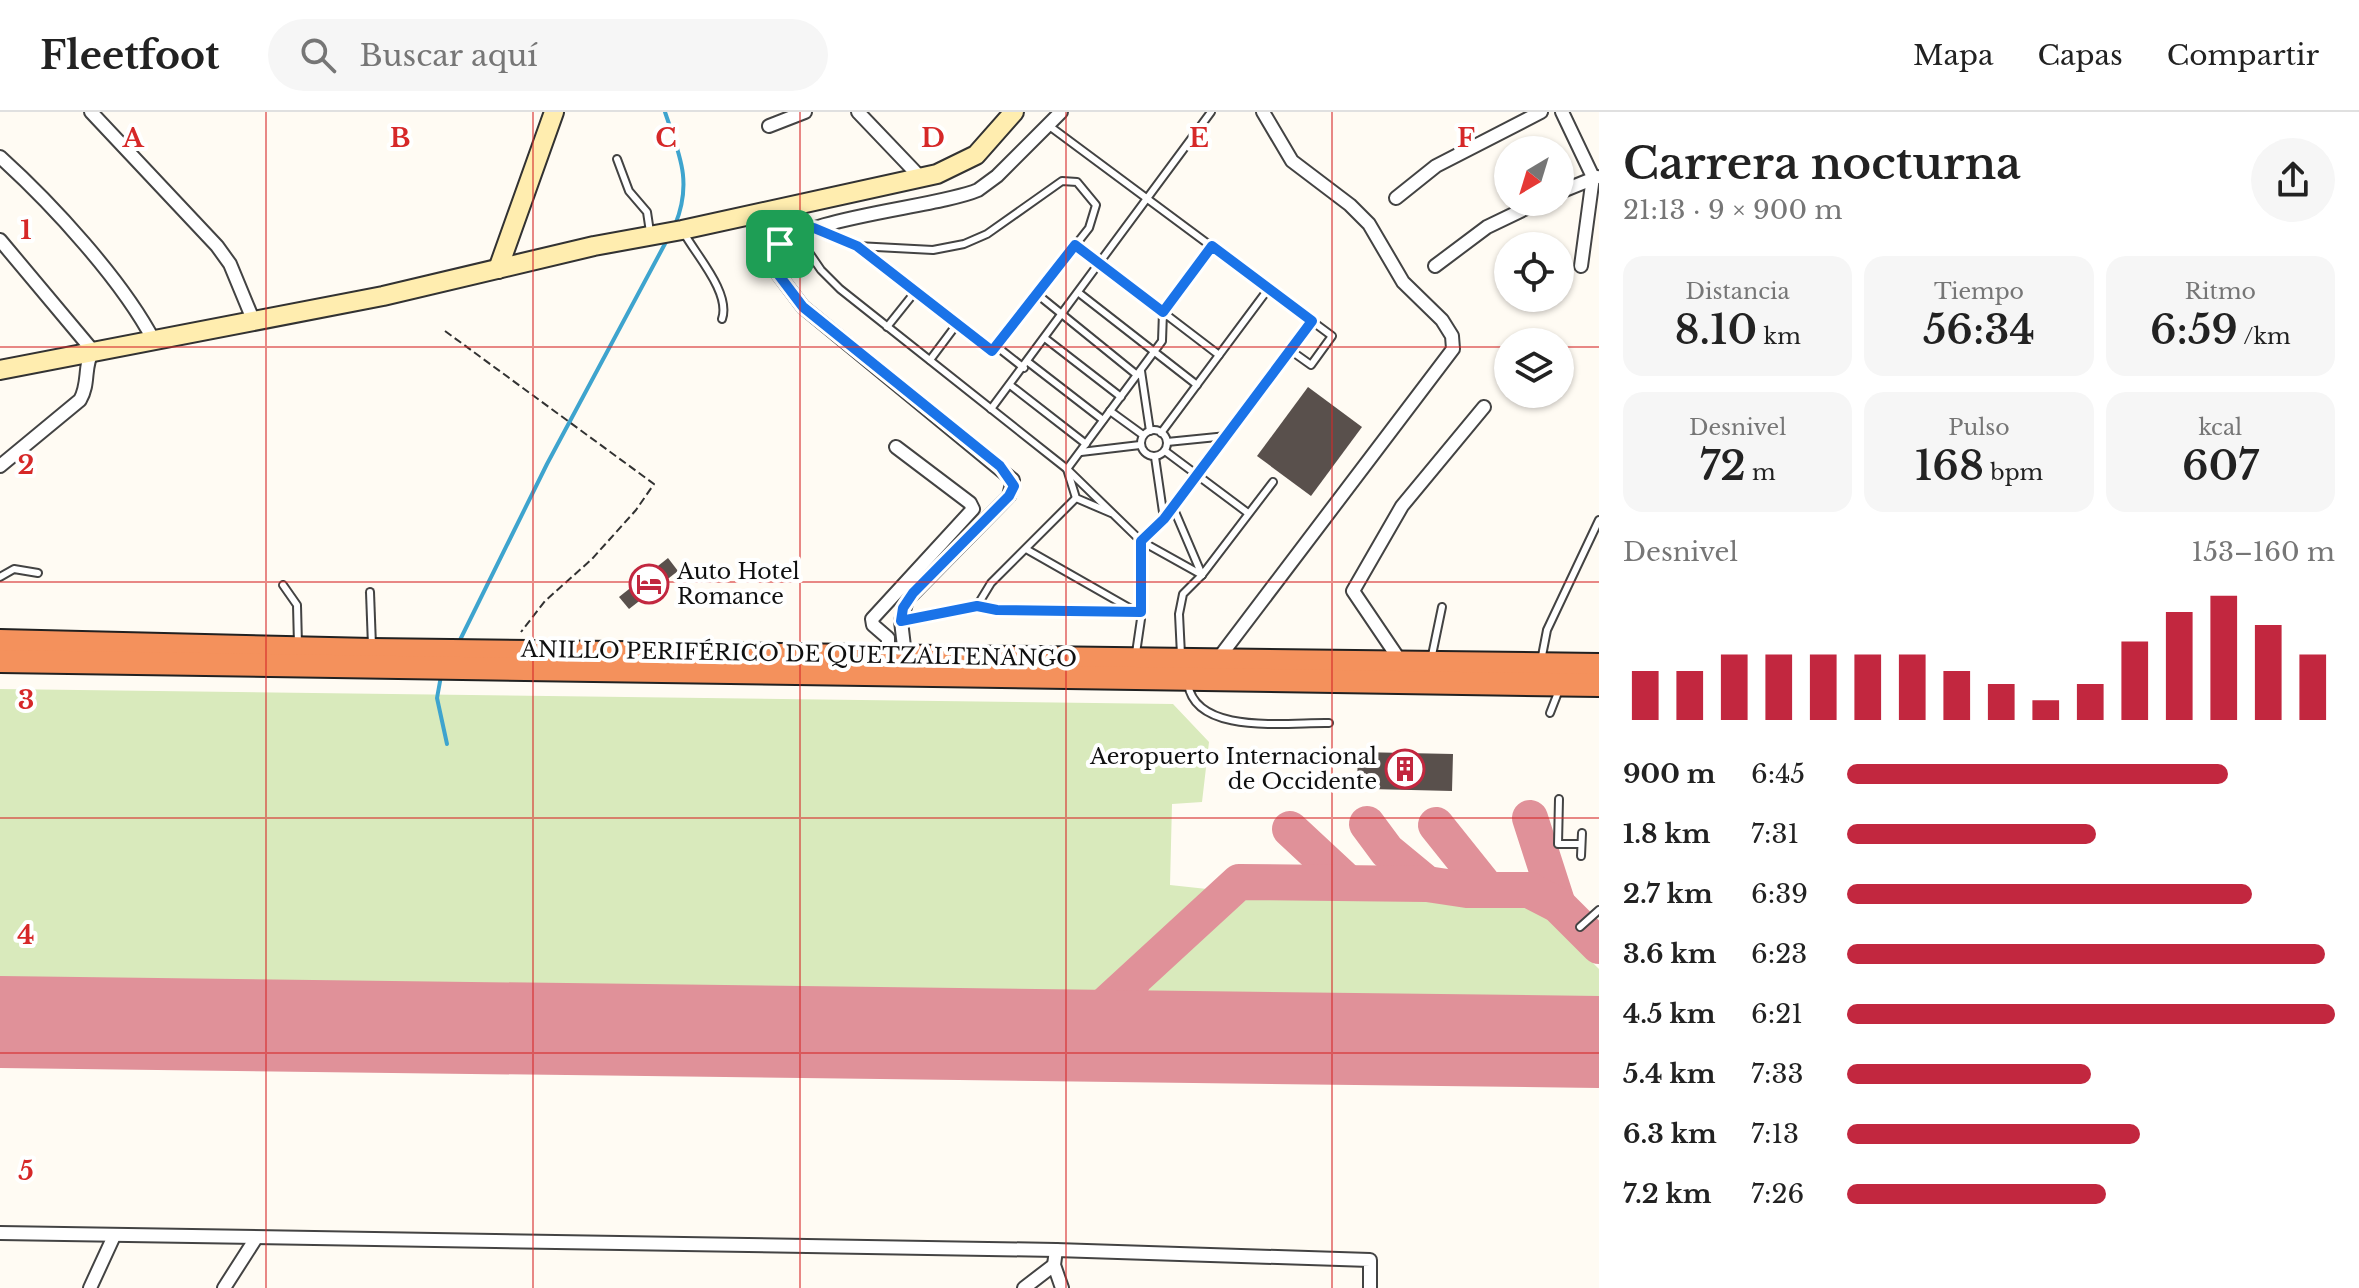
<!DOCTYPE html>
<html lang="es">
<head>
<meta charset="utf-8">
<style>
  body { margin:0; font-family:"Libre Baskerville",serif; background:#f6f6f6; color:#222; height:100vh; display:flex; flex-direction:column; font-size:30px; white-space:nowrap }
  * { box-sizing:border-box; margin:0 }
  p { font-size:26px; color:#767676 }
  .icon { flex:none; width:44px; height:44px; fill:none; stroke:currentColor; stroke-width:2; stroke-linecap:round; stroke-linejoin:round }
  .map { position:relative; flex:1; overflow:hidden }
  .sheet { display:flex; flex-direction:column; background:#fff; width:760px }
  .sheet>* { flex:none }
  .needle { width:52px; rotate:218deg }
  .controls { position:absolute; left:1494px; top:24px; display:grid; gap:16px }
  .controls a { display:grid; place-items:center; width:80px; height:80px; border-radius:50%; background:#fff; box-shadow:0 2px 6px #0004; font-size:40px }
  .pin { position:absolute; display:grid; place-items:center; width:68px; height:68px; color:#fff; margin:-34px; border-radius:16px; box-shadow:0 4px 12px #0006 }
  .round { display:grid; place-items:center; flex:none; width:84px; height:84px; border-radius:42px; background:#f6f6f6 }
  .summary { display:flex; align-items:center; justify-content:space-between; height:136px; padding:0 24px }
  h1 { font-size:44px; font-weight:600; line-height:60px }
  .figures { display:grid; grid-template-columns:repeat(3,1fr); gap:12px; height:136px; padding:8px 24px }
  .figures div { display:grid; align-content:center; border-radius:20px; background:#f6f6f6; text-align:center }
  .figures b { font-size:40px; font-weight:600 }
  .figures small { font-size:22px; font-weight:400 }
  .figures p { font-size:22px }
  .chart { height:224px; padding:16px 24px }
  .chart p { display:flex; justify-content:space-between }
  .chart svg { width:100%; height:144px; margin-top:8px; stroke:#c2273f; stroke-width:6 }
  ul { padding:0 24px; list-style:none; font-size:26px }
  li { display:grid; grid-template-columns:128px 96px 1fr; align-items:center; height:60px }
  li i { height:20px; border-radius:10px; background:#c2273f }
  header { display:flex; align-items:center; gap:48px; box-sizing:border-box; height:112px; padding:0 40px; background:#fff; border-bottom:2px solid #e0e0e0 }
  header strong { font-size:38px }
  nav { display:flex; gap:44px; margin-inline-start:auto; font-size:28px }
  .search { width:560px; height:72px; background:#f6f6f6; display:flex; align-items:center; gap:20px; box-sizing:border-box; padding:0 28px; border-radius:44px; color:#767676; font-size:30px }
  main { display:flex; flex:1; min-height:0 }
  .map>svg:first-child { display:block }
</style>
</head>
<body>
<header>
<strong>Fleetfoot</strong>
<div class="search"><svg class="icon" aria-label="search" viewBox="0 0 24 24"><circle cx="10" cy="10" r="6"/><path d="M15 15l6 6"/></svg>Buscar aquí</div>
<nav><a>Mapa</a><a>Capas</a><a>Compartir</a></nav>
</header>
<main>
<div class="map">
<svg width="1599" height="1176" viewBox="0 0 1599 1176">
  <rect width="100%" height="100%" fill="#fffbf3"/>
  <!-- green -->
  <g fill="#d9eabc">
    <path d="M0,577L1173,592L1209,630L1202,690L1172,692L1170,773L1207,777L1098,887L1081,899L1049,902L0,887Z"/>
    <path d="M1259,786L1520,791C1552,801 1576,833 1599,857V910L1165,904L1153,898L1146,886C1150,863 1212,805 1234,793C1241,788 1250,787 1259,786Z"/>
  </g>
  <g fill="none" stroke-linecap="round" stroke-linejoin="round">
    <!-- stream -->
    <g stroke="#3ea4ce" stroke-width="4">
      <path d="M665,0C679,42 693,69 675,113"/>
      <path d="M458,532L547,352L667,128"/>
      <path d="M441,564L437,586L447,632"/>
    </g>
    <!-- taxiway -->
    <g stroke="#e09199" stroke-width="36">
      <path d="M1530,706L1558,793"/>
      <path d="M1367,712L1387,739L1427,772"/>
      <path d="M1436,713L1488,778"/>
      <path d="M1290,717L1347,770"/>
      <path d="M1132,871L1123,891C1127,916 1150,921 1172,924"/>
      <path d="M1011,923L1053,920L1090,907L1239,770L1427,772L1467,778H1529L1558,793L1599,834"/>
    </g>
    <!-- runway -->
    <path stroke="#e09199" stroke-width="92" d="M0,910L1599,930"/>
  </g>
  <!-- building -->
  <g fill="#59504c">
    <path d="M1308,275L1362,315L1311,384L1257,344Z"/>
    <path d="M668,446L678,459L629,497L619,485Z"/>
    <path d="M1358,640L1453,642L1452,679L1370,677V673L1357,672Z"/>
  </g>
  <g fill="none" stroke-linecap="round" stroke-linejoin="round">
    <!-- lane casing -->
    <g stroke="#434343" stroke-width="10">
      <g id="lane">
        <path d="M1048,13L1332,224L1311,253L1290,238"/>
        <path d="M617,47L629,79L647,100L650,120"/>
        <path d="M817,118L857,134L933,138L964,132L987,122L1062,69L1077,70L1096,93L1089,116L992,239L857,134"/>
        <path d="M684,121C696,143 731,181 722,207"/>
        <path d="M797,123L821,158L840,177L1067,357L1141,429L1202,463"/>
        <path d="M1075,133L1219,243"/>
        <path d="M1079,181L1197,273"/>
        <path d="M1037,182L1137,263"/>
        <path d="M887,215L915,180"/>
        <path d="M1046,227L1121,285"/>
        <path d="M996,234L1024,256"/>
        <path d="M930,248L957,212"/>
        <path d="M1028,250L1103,308"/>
        <path d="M1141,259L1150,319"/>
        <path d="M1010,273L1086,332"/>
        <path d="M991,297L1211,0"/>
        <path d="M1110,299L1143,323"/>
        <circle cx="1154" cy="331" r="13"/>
        <path d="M1161,321L1269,176"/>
        <path d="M1167,330L1227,324"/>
        <path d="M1165,339L1248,401"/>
        <path d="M1081,340L1140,333"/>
        <path d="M1155,345L1164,407"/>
        <path d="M1173,395L1202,463"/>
        <path d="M1111,401L1076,386L1067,357L1162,229L1163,200L1212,134"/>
        <path d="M1026,437L1133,498"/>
        <path d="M0,465L14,457L38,461"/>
        <path d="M283,473L297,493L298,533"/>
        <path d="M370,480L372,534"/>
        <path d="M977,494L991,471L1076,386"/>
        <path d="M902,509L977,494L997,498L1141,500"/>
        <path d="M1136,541L1141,507V429L1164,407L1312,209"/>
        <path d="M1181,543L1179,502L1183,482L1202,463L1273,370"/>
        <path d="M1431,548L1442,495"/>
        <path d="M1541,549L1547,518L1599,408"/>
        <path d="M1188,572C1196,624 1289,610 1329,611"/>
        <path d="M1550,601L1559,578"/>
        <path d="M1559,687L1558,732H1581"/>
        <path d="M1581,744L1582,721"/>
        <path d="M1580,815L1599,798"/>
      </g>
    </g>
    <!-- street casing -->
    <g stroke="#434343" stroke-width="16">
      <g id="street">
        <path d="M91,0L217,134L230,152L254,210"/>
        <path d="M858,0L921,66"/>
        <path d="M1562,0L1593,65L1581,154"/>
        <path d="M769,14L805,0"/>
        <path d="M0,45C52,92 122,168 154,229"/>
        <path d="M1560,80L1597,65"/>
        <path d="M1396,86L1436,54L1541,0"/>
        <path d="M0,128L93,239C83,254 90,271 80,288L0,354"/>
        <path d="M1435,154L1487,115L1539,90"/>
        <path d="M888,542V526L873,513L872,507L973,397L970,391L896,335"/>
        <path d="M905,543L901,509L907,488L1009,384L1013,368L803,195L778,162L776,139C796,105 936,96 978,78L997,64L1061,0"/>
        <path d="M1218,547L1453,237L1452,224L1442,208L1403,170L1369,112L1350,93L1292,49L1263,0"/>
        <path d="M1401,550L1353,479L1402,394L1484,295"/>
        <path d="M0,1121L1056,1138L1370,1148V1176"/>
        <path d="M1056,1138L1054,1153L1062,1176"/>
        <path d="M90,1176L114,1124"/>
        <path d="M224,1176L256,1126"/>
        <path d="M1024,1176L1054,1153"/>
      </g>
    </g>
    <!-- secondary casing -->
    <g stroke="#323232" stroke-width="22">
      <g id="secondary">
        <path d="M498,157L554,0"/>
        <path d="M0,258L383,184L594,134L682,118L937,62L976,43L1014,0"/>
      </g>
    </g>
    <!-- highway casing -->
    <g stroke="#212121" stroke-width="26">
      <g id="highway">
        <path d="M0,529L372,538L1599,553"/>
        <path d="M0,549L1599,573"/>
      </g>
    </g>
    <!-- path -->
    <path stroke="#323232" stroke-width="2" stroke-dasharray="8 4" stroke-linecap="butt" d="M445,219L654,372L636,398L592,447L545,489L521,520"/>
    <!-- lane -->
    <use href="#lane" stroke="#fff" stroke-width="6"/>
    <!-- street -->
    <use href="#street" stroke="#fff" stroke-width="12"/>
    <!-- secondary -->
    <use href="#secondary" stroke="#ffedaf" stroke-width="18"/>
    <!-- highway -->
    <use href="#highway" stroke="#f4915c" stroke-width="22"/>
  </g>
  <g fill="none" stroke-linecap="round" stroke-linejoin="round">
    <!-- route casing -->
    <g stroke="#fff" stroke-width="16">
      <path id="route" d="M814,116L857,134L992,239L1075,133L1163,200L1212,134L1312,209L1164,407L1141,429V500L997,498L977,494L901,509L903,496L913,481L1009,384L1014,374L1000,354L803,195L778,162L776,139L786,126Z"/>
    </g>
    <!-- route -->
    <use href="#route" stroke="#1a73e8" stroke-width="10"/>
  </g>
  <!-- grid -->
  <path fill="none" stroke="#d62828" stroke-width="2" stroke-opacity="0.55" d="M266,0V1176M533,0V1176M800,0V1176M1066,0V1176M1332,0V1176M0,235H1508M1560,235H1599M0,470H1599M0,706H1599M0,941H1599"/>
  <!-- icons -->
  <defs>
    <g id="hotel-ring" transform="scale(2)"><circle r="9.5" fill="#fff" stroke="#c2273f" stroke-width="1.5"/><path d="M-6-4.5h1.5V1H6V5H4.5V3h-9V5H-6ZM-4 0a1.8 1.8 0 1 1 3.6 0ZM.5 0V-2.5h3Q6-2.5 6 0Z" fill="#c2273f"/></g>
    <g id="building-ring" transform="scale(2)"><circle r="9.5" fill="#fff" stroke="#c2273f" stroke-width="1.5"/><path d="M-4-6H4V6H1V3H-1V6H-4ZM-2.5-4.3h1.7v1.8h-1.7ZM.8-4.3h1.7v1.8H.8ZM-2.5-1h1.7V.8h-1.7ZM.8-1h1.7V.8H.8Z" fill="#c2273f"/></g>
  </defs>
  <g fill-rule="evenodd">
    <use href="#hotel-ring" x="649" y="472"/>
    <use href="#building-ring" x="1405" y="657"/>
  </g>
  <g text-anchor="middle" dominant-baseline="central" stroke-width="8" stroke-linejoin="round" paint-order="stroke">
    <!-- poi labels -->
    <g font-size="22" fill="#101010" stroke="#fff" text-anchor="start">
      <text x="677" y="459">Auto Hotel<tspan x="677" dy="25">Romance</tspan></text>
      <text x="1377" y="644" text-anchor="end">Aeropuerto Internacional<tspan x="1377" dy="25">de Occidente</tspan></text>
    </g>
    <!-- street labels -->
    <g font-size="22" fill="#101010" stroke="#fff">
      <text transform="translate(799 542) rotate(1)">ANILLO PERIFÉRICO DE QUETZALTENANGO</text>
    </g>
  </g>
  <g font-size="26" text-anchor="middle" font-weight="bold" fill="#d62828" stroke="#fff" stroke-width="8" stroke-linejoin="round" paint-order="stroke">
    <text x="133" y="35">A</text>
    <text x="400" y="35">B</text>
    <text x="666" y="35">C</text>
    <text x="933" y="35">D</text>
    <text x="1199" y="35">E</text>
    <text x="1466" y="35">F</text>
    <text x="26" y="127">1</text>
    <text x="26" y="362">2</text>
    <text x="26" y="597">3</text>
    <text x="26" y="832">4</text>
    <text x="26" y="1068">5</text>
  </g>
</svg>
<div class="controls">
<a><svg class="needle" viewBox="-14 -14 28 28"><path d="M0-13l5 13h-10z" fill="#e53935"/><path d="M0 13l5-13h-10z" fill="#767676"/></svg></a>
<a><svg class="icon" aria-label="locate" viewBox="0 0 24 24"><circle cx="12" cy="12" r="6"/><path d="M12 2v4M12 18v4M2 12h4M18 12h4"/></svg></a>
<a><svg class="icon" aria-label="layers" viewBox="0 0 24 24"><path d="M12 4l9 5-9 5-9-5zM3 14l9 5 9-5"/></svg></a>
</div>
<div class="pin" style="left:780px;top:132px;background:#1e9e55"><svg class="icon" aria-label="arrive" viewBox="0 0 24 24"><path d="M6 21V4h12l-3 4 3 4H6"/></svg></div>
</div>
<section class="sheet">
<div class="summary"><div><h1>Carrera nocturna</h1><p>21:13 · 9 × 900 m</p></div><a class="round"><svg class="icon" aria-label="share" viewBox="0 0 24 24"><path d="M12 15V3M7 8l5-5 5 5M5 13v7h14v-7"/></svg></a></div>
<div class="figures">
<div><p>Distancia</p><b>8.10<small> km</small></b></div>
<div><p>Tiempo</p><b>56:34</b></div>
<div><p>Ritmo</p><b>6:59<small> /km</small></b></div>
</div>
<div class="figures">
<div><p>Desnivel</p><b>72<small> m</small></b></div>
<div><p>Pulso</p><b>168<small> bpm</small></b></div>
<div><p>kcal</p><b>607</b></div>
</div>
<div class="chart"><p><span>Desnivel</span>153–160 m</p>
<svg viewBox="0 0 160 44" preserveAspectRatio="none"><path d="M5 44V29M15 44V29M25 44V24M35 44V24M45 44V24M55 44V24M65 44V24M75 44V29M85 44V33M95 44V38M105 44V33M115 44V20M125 44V11M135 44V6M145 44V15M155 44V24"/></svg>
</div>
<ul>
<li><b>900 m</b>6:45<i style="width:78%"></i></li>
<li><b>1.8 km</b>7:31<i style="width:51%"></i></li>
<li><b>2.7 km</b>6:39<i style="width:83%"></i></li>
<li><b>3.6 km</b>6:23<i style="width:98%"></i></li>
<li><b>4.5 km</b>6:21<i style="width:100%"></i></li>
<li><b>5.4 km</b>7:33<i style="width:50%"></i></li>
<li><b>6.3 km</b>7:13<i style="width:60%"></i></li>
<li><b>7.2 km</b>7:26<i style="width:53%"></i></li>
</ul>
</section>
</main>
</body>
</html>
